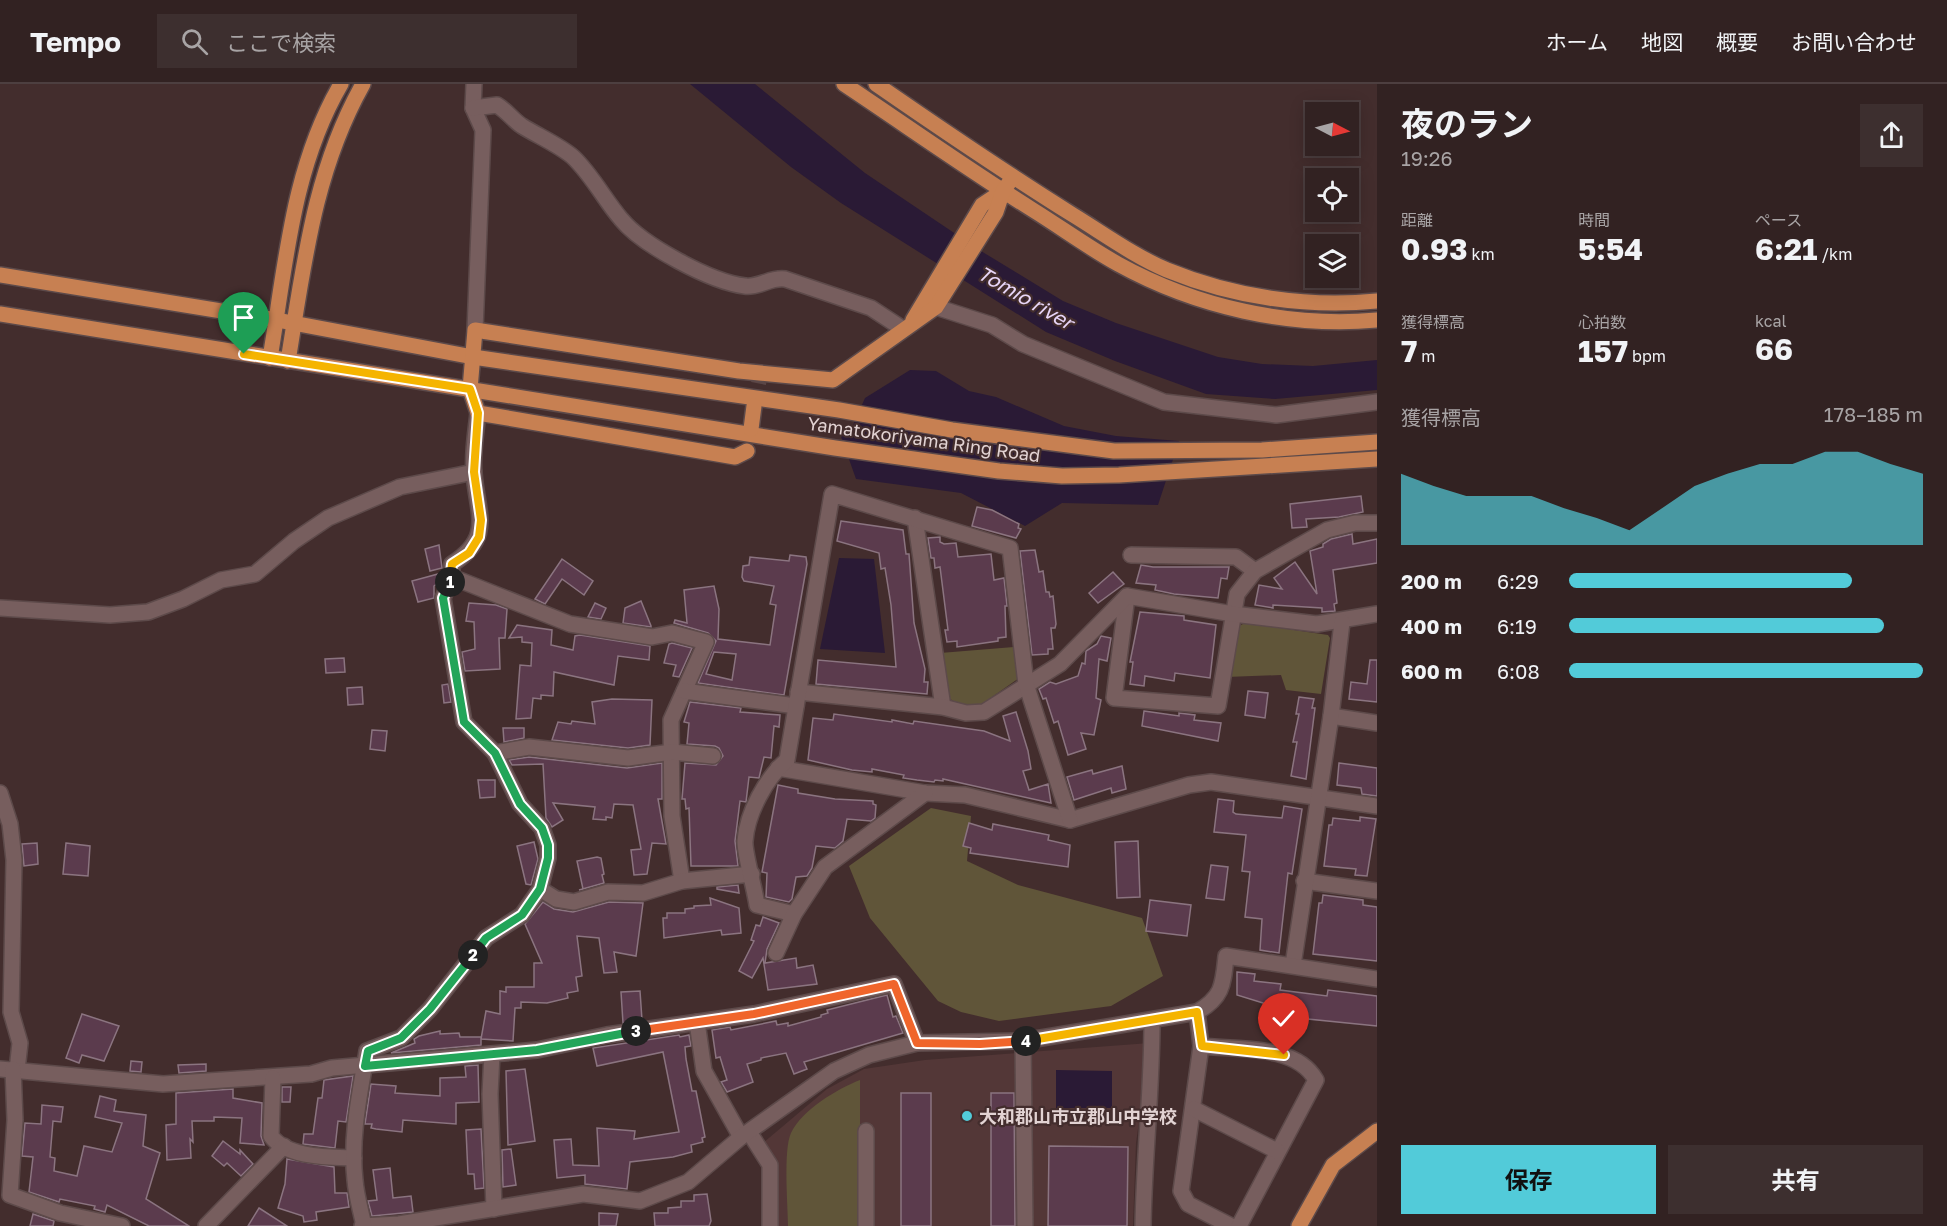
<!DOCTYPE html>
<html lang="ja">
<head>
<meta charset="utf-8">
<style>
  body { margin:0; font-family:"Golos Text","Noto Sans JP",sans-serif; background:#3d2f2f; color:#f1f3f6; height:100vh; display:flex; flex-direction:column; font-size:22px; white-space:nowrap }
  * { box-sizing:border-box; margin:0 }
  p { font-size:20px; color:#a8a4a5 }
  .icon { flex:none; width:33px; height:33px; fill:none; stroke:currentColor; stroke-width:2; stroke-linecap:round; stroke-linejoin:round }
  .map { position:relative; flex:1; overflow:hidden }
  .panel { display:flex; flex-direction:column; background:#322222; width:570px }
  .panel>* { flex:none }
  .needle { width:39px; rotate:96deg }
  .tools { position:absolute; left:1305px; top:18px; display:grid; gap:12px }
  .tools a { display:grid; place-items:center; width:54px; height:54px; border-radius:0px; background:#322222; box-shadow:0 3px 15px #0003,0 0 0 2px #4d3f40; font-size:30px }
  .pin { position:absolute; display:grid; place-items:center; width:51px; height:51px; color:#fff; margin:-62px -26px; border-radius:50% 50% 50% 0; rotate:-45deg; box-shadow:0 0 6px #0007 }
  .pin .icon { rotate:45deg }
  .km { position:absolute; width:30px; height:30px; margin:-15px; border-radius:50%; background:#222; color:#fff; font-size:16px; line-height:30px; text-align:center }
  .round { display:grid; place-items:center; flex:none; width:63px; height:63px; border-radius:0px; background:#3d2f2f }
  .overview { display:flex; align-items:center; justify-content:space-between; height:102px; padding:0 24px }
  h1 { font-size:33px; font-weight:700; line-height:45px }
  .stats { display:grid; grid-template-columns:repeat(3,1fr); gap:9px; height:102px; padding:6px 24px }
  .stats div { display:grid; align-content:center }
  .stats b { font-size:30px; font-weight:700 }
  .stats small { font-size:16px; font-weight:400 }
  .stats p { font-size:16px }
  .chart { height:168px; padding:12px 24px }
  .chart p { display:flex; justify-content:space-between }
  .chart svg { width:100%; height:108px; margin-top:6px; fill:#52cbd9; opacity:.7 }
  .button { display:flex; gap:12px; margin-top:auto; padding:12px 24px }
  .button a { flex:1; height:69px; border-radius:0px; background:#52cbd9; color:#111; font-size:24px; font-weight:700; line-height:69px; text-align:center }
  .button a+a { background:#3d2f2f; color:#f1f3f6 }
  ul { padding:0 24px; list-style:none; font-size:20px }
  li { display:grid; grid-template-columns:96px 72px 1fr; align-items:center; height:45px }
  li i { height:15px; border-radius:8px; background:#52cbd9 }
  header { display:flex; align-items:center; gap:36px; box-sizing:border-box; height:84px; padding:0 30px; background:#322222; border-bottom:2px solid #4d3f40 }
  header strong { font-size:28px }
  nav { display:flex; gap:33px; margin-inline-start:auto; font-size:21px }
  .search { width:420px; height:54px; background:#3d2f2f; display:flex; align-items:center; gap:15px; box-sizing:border-box; padding:0 21px; border-radius:0px; color:#a8a4a5; font-size:22px }
  main { display:flex; flex:1; min-height:0 }
  .map>svg:first-child { display:block }
</style>
</head>
<body>
<header>
<strong>Tempo</strong>
<div class="search"><svg class="icon" aria-label="search" viewBox="0 0 24 24"><circle cx="10" cy="10" r="6"/><path d="M15 15l6 6"/></svg>ここで検索</div>
<nav><a>ホーム</a><a>地図</a><a>概要</a><a>お問い合わせ</a></nav>
</header>
<main>
<div class="map">
<svg width="1377" height="1142" viewBox="0 0 1377 1142">
  <rect width="100%" height="100%" fill="#432d2d"/>
  <!-- built -->
  <path fill="#533737" d="M1150,959L1136,1059L1133,1142H778L777,1083L763,1059L827,1005L864,985L925,976Z"/>
  <!-- green -->
  <g fill="#605539">
    <path d="M1245,539L1328,551L1330,554L1321,610L1286,606L1281,591L1226,593L1239,542Z"/>
    <path d="M1014,563L1019,594L975,625L960,621L945,612L940,569Z"/>
    <path d="M931,724L971,732L967,777L1018,801L1142,834L1163,892L1111,922L999,937L961,928L938,917L870,834L849,782Z"/>
    <path d="M860,996V1142H788C788,1122 783,1066 791,1049C802,1026 837,1005 860,996Z"/>
  </g>
  <!-- water -->
  <g fill="#2a1a35">
    <path d="M690,0H755L865,89L981,167L1063,217L1116,239L1218,273L1262,280L1313,282L1377,276V306L1275,315L1206,310L1115,277L1046,248L841,119L791,83Z"/>
    <path d="M910,286L936,287L969,307L996,313L1064,342L1116,352L1179,357L1158,421L1062,419L1025,442L961,409L856,395L838,344L850,348L865,314Z"/>
    <path d="M839,474L874,475L885,569L820,565Z"/>
    <path d="M1056,986L1112,987V1024H1056Z"/>
  </g>
  <!-- building -->
  <g fill="#5b3b4d" stroke="#8b7480" stroke-width="1.5" fill-rule="evenodd">
    <path d="M1361,412L1363,428L1339,433L1306,435L1307,443L1292,444L1290,420Z"/>
    <path d="M977,423L992,426L1019,440L1018,444L1021,445L1016,454L972,442Z"/>
    <path d="M841,437L903,446L906,470H909L914,539L925,585L924,598H928L927,610L816,600L818,576L896,583L891,521L885,484L881,485L879,469L837,457Z"/>
    <path d="M1352,450L1353,460L1377,455V479L1333,486L1337,519L1334,520L1335,527L1322,528V524L1273,521V524L1255,521L1259,501L1282,505L1274,494L1295,478L1317,510L1310,467L1323,463V460L1331,455Z"/>
    <path d="M940,453V458L944,460L956,459L958,473L991,470L994,496L1004,494L1007,522H1005L1006,553L998,554V557L957,563V557L947,558L945,546H948L940,483L935,484L934,474H931L928,454Z"/>
    <path d="M439,461L442,484L430,487L425,465Z"/>
    <path d="M1035,466L1039,488L1043,487L1046,508H1049L1050,513L1053,512L1056,540L1055,544H1051L1053,565H1048V570L1032,571L1020,467Z"/>
    <path d="M790,471L806,473L807,480L784,611L698,599L716,557L708,549L674,539L675,536L687,539L684,506L714,502L719,525L718,555L770,561L776,521L770,520L774,502L744,497L742,493L743,482L749,481L750,473L789,477ZM714,568L736,570L732,596L706,590Z"/>
    <path d="M562,475L593,497L584,511L562,495L545,520L535,515Z"/>
    <path d="M1141,481L1153,483H1229L1227,495L1221,494L1218,514L1174,510L1155,506L1156,501L1136,499Z"/>
    <path d="M1113,488L1124,500L1098,519L1089,509Z"/>
    <path d="M438,490L440,497L434,502V514L418,518L412,497Z"/>
    <path d="M641,517L651,542V543L623,539L625,524Z"/>
    <path d="M469,519L496,521L507,525L505,554H499L500,585L465,587L462,568L475,565L474,538L466,537Z"/>
    <path d="M595,519L606,524L601,535L588,533Z"/>
    <path d="M1140,528L1184,532V536L1216,541L1210,594L1175,589L1174,597L1145,592L1144,602L1130,600L1133,578H1130Z"/>
    <path d="M517,541L552,546L551,561L573,566L575,552L580,551L650,562L649,576L618,572L614,601L554,588L553,612L541,611V615L533,614L531,634L516,635L520,581L531,582L532,559L522,558V553L509,554Z"/>
    <path d="M1101,552L1111,554L1107,577L1099,575L1096,614L1101,616L1094,651L1081,649L1086,665L1068,671L1058,637L1054,639L1046,614L1043,615L1039,605L1050,598L1056,600L1078,592L1082,579L1085,580L1086,567L1097,560Z"/>
    <path d="M672,559L692,564L679,593L673,592L676,581L664,579L669,560Z"/>
    <path d="M344,574L345,588L326,589L325,575Z"/>
    <path d="M1370,576H1377V618L1349,615L1351,598L1367,600Z"/>
    <path d="M448,600L451,618L444,619L442,601Z"/>
    <path d="M362,603L363,620L348,621L347,604Z"/>
    <path d="M1248,607L1268,609L1265,634L1245,631Z"/>
    <path d="M1299,613L1314,615L1312,624H1315L1306,695L1291,692L1297,658H1293L1299,630H1296Z"/>
    <path d="M612,615L652,616L650,661L628,664L552,656L558,638L571,640L572,637L595,640L592,618Z"/>
    <path d="M690,618L741,624L740,628L780,631L779,643L774,642L771,674L764,673L759,694L749,693L746,718L740,717L735,757L738,782H691L689,724L686,725L685,715H682L685,679L716,681L723,672L719,664L715,662L687,660L689,639L684,638Z"/>
    <path d="M1144,627L1179,632V629L1195,631L1194,636L1221,639L1218,657L1142,642Z"/>
    <path d="M1016,628L1028,667L1031,685L1023,687L1029,706L1048,700L1051,719L943,695V697L935,696L934,698L917,696L903,694L904,691L872,685V688L852,686L808,676L813,634L833,636L834,630L892,638V636L913,640L914,637L984,647L1010,657L1003,632Z"/>
    <path d="M503,644H524V654L504,658Z"/>
    <path d="M372,646L387,647L385,667L370,665Z"/>
    <path d="M529,673L627,684L662,679V715H658L666,760L652,759L647,790L634,791L631,766L641,765L633,721L614,720L612,734L606,733V736L593,735L595,723L553,719L563,736L552,743L546,734L543,680L512,681L509,676Z"/>
    <path d="M1339,679L1377,684V712L1362,710L1361,704L1337,701Z"/>
    <path d="M1122,682L1126,705L1112,709L1111,704L1074,716L1067,693L1092,686L1093,690Z"/>
    <path d="M478,696H495V713L480,714Z"/>
    <path d="M778,701L798,705V709L835,715L873,717V720L876,721L875,734L871,737L847,735L843,757L835,764L816,762L812,784L807,792L796,793L792,815L789,818L766,813L767,789L762,788Z"/>
    <path d="M1218,715L1234,717L1233,728L1236,730L1282,734L1284,722L1302,725L1292,790L1288,789L1279,869L1260,866L1262,835L1245,833L1250,788L1242,787L1246,751L1214,748Z"/>
    <path d="M1360,733L1376,735L1367,792L1355,791L1356,785L1324,782L1329,741H1332L1333,734L1360,737Z"/>
    <path d="M969,739L992,746L993,740L1049,751L1048,756L1070,761L1068,783L970,769L971,764L963,762Z"/>
    <path d="M1138,757L1140,813L1117,814L1115,758Z"/>
    <path d="M534,758L538,775L531,801L526,800L517,762Z"/>
    <path d="M37,759L38,780L24,782L22,760Z"/>
    <path d="M66,759L90,762L88,792L63,790Z"/>
    <path d="M597,773L601,774L604,790L602,791L604,799L579,806L583,805L577,777Z"/>
    <path d="M1211,781L1228,783L1224,816L1206,814Z"/>
    <path d="M738,801L739,809L717,805V803Z"/>
    <path d="M1323,811L1363,816V821L1377,823V877L1313,870L1319,819H1322Z"/>
    <path d="M710,814L739,824L741,849L722,851L721,846L664,854L663,834H667V829H685V825L694,824V822L711,821Z"/>
    <path d="M1150,816L1191,821L1187,852L1146,847Z"/>
    <path d="M543,818L554,825L573,828L609,818L643,819L636,872L614,868L617,888L604,889L599,854L577,852L582,892L576,893L578,907L567,909L568,914L547,919L521,918V924H515L513,957L481,955L486,927L500,930V907L506,908V903H534V879H542L525,840Z"/>
    <path d="M763,833L779,839L767,865L765,879L796,874L797,884L813,881L817,900L768,906L763,874L752,894L739,887L754,857L751,856L756,841L760,842Z"/>
    <path d="M1237,888L1255,890L1254,897L1281,900L1280,906L1327,912L1328,906L1377,912V942L1288,933L1290,922L1263,919L1237,911Z"/>
    <path d="M640,907L642,936L623,939L621,908Z"/>
    <path d="M887,911L893,933L896,932L903,949L804,978L807,985L794,990L786,969L761,974V976L747,980L753,998L727,1008L721,998L727,996L720,973L716,974L712,946L730,943L731,946L776,937L777,941L788,939V942L821,933V931L828,929L827,926Z"/>
    <path d="M82,930L119,942L104,977L82,971L79,979L66,974Z"/>
    <path d="M440,947V950L459,949L460,953H481V961L391,969L415,959L414,955L419,952Z"/>
    <path d="M679,951L680,953L689,951L691,962L685,963L686,975L692,1007H696L698,1017L705,1053L702,1054L703,1058L691,1061L692,1068L673,1073L630,1078L627,1105L585,1100V1091L557,1094L554,1056L571,1055L573,1081L599,1082L597,1044L635,1047L634,1055L679,1048L663,968L597,982L593,964Z"/>
    <path d="M131,977L142,978L141,988L130,987Z"/>
    <path d="M206,980V987L179,989L178,981Z"/>
    <path d="M478,981L479,1018L456,1019V1040L403,1036L402,1048L376,1045L371,1044L372,1040H365L371,1000L396,1002L395,1009L440,1012V994L466,993L465,982Z"/>
    <path d="M525,985L535,1057L508,1061L506,987Z"/>
    <path d="M353,992L346,1038L338,1037L335,1064L303,1060L304,1050H313L318,1014H322L324,996Z"/>
    <path d="M282,1003H291L290,1018H282Z"/>
    <path d="M233,1005V1014L262,1019L261,1052L264,1061L240,1059L242,1034L214,1033V1037H192L193,1058L190,1055L191,1074L167,1076L166,1041L176,1040V1009Z"/>
    <rect x="901" y="1009" width="30" height="133"/>
    <path d="M991,1009H1014L1015,1142H991Z"/>
    <path d="M100,1012L116,1016L114,1027L146,1031L143,1062L160,1069L146,1115L189,1142H149L107,1121L105,1128L94,1125L95,1122L60,1115L59,1118L29,1108L33,1073L22,1072L25,1039L41,1040L42,1021L63,1023L61,1038L53,1037L50,1073L55,1074L54,1087L77,1092L84,1062L112,1068L122,1039L95,1033Z"/>
    <path d="M481,1045L484,1104L475,1105L474,1090H468L466,1046Z"/>
    <path d="M223,1057L240,1070V1066L253,1080L241,1092L227,1079L224,1082L212,1072Z"/>
    <path d="M1049,1062L1128,1063L1127,1142H1048Z"/>
    <path d="M511,1065L516,1101L503,1103L502,1066Z"/>
    <path d="M287,1075L334,1083L335,1109H347L349,1123L316,1128L317,1136L304,1138L303,1132L278,1124L285,1100Z"/>
    <path d="M390,1084L393,1114L411,1112L413,1128L372,1132L368,1117L377,1116L373,1086Z"/>
    <path d="M707,1110L711,1137L709,1142H655L654,1129H668V1124L681,1123V1117H694V1111Z"/>
    <path d="M259,1124L287,1142H248Z"/>
    <path d="M599,1129L618,1130L616,1142H599Z"/>
    <path d="M33,1130L54,1137L53,1142H30Z"/>
  </g>
  <g fill="none" stroke-linecap="round" stroke-linejoin="round">
    <!-- major-tunnel -->
    <path stroke="#5b4646" stroke-width="15" stroke-dasharray="15 8" stroke-linecap="butt" d="M754,322L759,297"/>
    <!-- minor casing -->
    <g stroke="#5d4a4a" stroke-width="18">
      <g id="minor">
        <path d="M474,0L473,24L483,46L475,246"/>
        <path d="M473,24L497,21C507,27 513,36 522,42C538,52 559,61 573,73C592,91 604,115 621,135C642,161 711,198 745,202C759,204 770,193 785,195L871,224L903,245"/>
        <path d="M936,223L992,241L1023,260L1164,318L1276,331L1377,318"/>
        <path d="M915,434L943,623"/>
        <path d="M1131,471L1236,473L1255,487"/>
        <path d="M452,493L570,540L652,553L672,549L706,558L671,636L672,732L682,797"/>
        <path d="M1127,512L1114,614L1218,622L1237,510L1255,487L1327,446L1355,439H1377"/>
        <path d="M0,524L110,531L148,528L183,515L221,496L255,490L294,457L328,434L400,403L474,388"/>
        <path d="M684,607L796,622"/>
        <path d="M798,608L943,623L966,629L984,628L1060,580L1127,512L1233,530L1317,540L1377,530"/>
        <path d="M1331,632L1377,639"/>
        <path d="M495,669L529,663L628,674L672,668L713,672"/>
        <path d="M778,684L925,709L965,711L1070,736L1189,701L1211,698L1377,722"/>
        <path d="M0,709L10,740L14,776L11,928L20,959L17,986"/>
        <path d="M1304,797L1377,807"/>
        <path d="M540,805L556,815L574,818L608,808L643,809L682,797L752,790"/>
        <path d="M794,830L757,821C755,806 744,768 745,757C747,729 766,694 787,676L832,410L1010,464L1026,600L1070,736"/>
        <path d="M776,869L794,830L825,783L925,709"/>
        <path d="M1293,881L1331,632L1342,538"/>
        <path d="M1197,928L1201,962L1181,1107L1188,1120L1231,1142"/>
        <path d="M697,938L704,987L741,1053"/>
        <path d="M1023,957L1025,1142"/>
        <path d="M1201,962C1238,966 1296,960 1316,996L1239,1142"/>
        <path d="M492,970L490,1010L494,1125"/>
        <path d="M0,985L163,1000L311,990L332,984L537,966L607,951L754,930L894,900L917,959"/>
        <path d="M13,985L15,1036L10,1111L60,1129L122,1142"/>
        <path d="M273,994L271,1052C287,1074 329,1073 354,1074"/>
        <path d="M1194,1025L1277,1067"/>
        <path d="M866,1047V1142"/>
        <path d="M749,1048L770,1081V1142"/>
        <path d="M206,1142L284,1062"/>
        <path d="M362,1142L399,1140L583,1110L640,1117L688,1098L741,1053L834,987L869,971L917,959L1023,957L1197,928C1223,913 1223,901 1226,872L1377,895"/>
        <path d="M364,1142C361,1127 356,1111 355,1096C350,1053 360,1009 367,967L401,954L430,925L486,854L522,831L540,805L548,774V761L542,744L520,720L495,669L464,638L443,514L452,493V480C494,453 477,430 474,389C472,370 476,348 478,329"/>
        <path d="M1143,1142C1144,1074 1152,1006 1152,937"/>
      </g>
    </g>
    <!-- major casing -->
    <g stroke="#5d4a4a" stroke-width="18">
      <g id="major">
        <path d="M844,0C907,42 969,86 1033,126C1062,144 1089,164 1118,180C1196,223 1289,244 1377,236"/>
        <path d="M876,0C941,45 1006,89 1073,131C1104,150 1134,172 1167,186C1233,213 1307,224 1377,217"/>
        <path d="M0,191L277,236L473,273L839,326L952,346L1114,367L1262,366L1377,358"/>
        <path d="M0,230L835,364L999,387L1062,392L1119,391L1377,375"/>
        <path d="M913,236L982,121L1003,107"/>
        <path d="M270,274C286,180 292,84 341,0"/>
        <path d="M288,277C304,180 314,87 363,0"/>
        <path d="M751,345L754,322"/>
        <path d="M747,367L735,373L478,329L470,305L475,246L739,287L833,296L936,223L996,128L1003,107L1013,93"/>
        <path d="M1299,1142L1333,1081L1377,1047"/>
      </g>
    </g>
    <!-- minor -->
    <use href="#minor" stroke="#775e5e" stroke-width="15"/>
    <!-- major -->
    <use href="#major" stroke="#c78052" stroke-width="15"/>
  </g>
  <g fill="none" stroke-linecap="round" stroke-linejoin="round">
    <!-- split-1 casing -->
    <g stroke="#fff" stroke-width="12">
      <path id="split-1" d="M244,270L470,305L478,329L474,388L481,436L479,453L469,469L452,480L450,498"/>
    </g>
    <!-- split-2 casing -->
    <g stroke="#fff" stroke-width="12">
      <path id="split-2" d="M450,498L443,514L464,638L495,669L520,720L542,744L548,761V774L540,805L522,831L486,854L473,871"/>
    </g>
    <!-- split-3 casing -->
    <g stroke="#fff" stroke-width="12">
      <path id="split-3" d="M473,871L430,925L401,954L368,967L365,982L537,966L636,947"/>
    </g>
    <!-- split-4 casing -->
    <g stroke="#fff" stroke-width="12">
      <path id="split-4" d="M636,947L754,930L894,900L917,959L980,960L1026,957"/>
    </g>
    <!-- split-5 casing -->
    <g stroke="#fff" stroke-width="12">
      <path id="split-5" d="M1026,957L1197,928L1202,962L1284,971"/>
    </g>
    <!-- split-1 -->
    <use href="#split-1" stroke="#f5b400" stroke-width="8"/>
    <!-- split-2 -->
    <use href="#split-2" stroke="#22a559" stroke-width="8"/>
    <!-- split-3 -->
    <use href="#split-3" stroke="#22a559" stroke-width="8"/>
    <!-- split-4 -->
    <use href="#split-4" stroke="#f0652b" stroke-width="8"/>
    <!-- split-5 -->
    <use href="#split-5" stroke="#f5b400" stroke-width="8"/>
  </g>
  <!-- markers -->
  <circle fill="#52cbd9" stroke="#432d2d" stroke-width="2" cx="967" cy="1032" r="6"/>
  <g text-anchor="middle" dominant-baseline="central" stroke-width="4.5" stroke-linejoin="round" paint-order="stroke">
    <!-- street labels -->
    <g font-size="18" fill="#e2d3d3" stroke="#432d2d">
      <text transform="translate(924 355) rotate(8)">Yamatokoriyama Ring Road</text>
    </g>
    <!-- poi labels -->
    <g font-size="18" font-weight="bold" fill="#e2d3d3" stroke="#432d2d" text-anchor="start">
      <text x="979" y="1032">大和郡山市立郡山中学校</text>
    </g>
    <!-- water labels -->
    <g font-size="20" font-style="italic" fill="#e8d6f8" stroke="#432d2d">
      <text transform="translate(1026 213) rotate(30)">Tomio river</text>
    </g>
  </g>
</svg>
<div class="tools">
<a><svg class="needle" viewBox="-14 -14 28 28"><path d="M0-13l5 13h-10z" fill="#e53935"/><path d="M0 13l5-13h-10z" fill="#a8a4a5"/></svg></a>
<a><svg class="icon" aria-label="locate" viewBox="0 0 24 24"><circle cx="12" cy="12" r="6"/><path d="M12 2v4M12 18v4M2 12h4M18 12h4"/></svg></a>
<a><svg class="icon" aria-label="layers" viewBox="0 0 24 24"><path d="M12 4l9 5-9 5-9-5zM3 14l9 5 9-5"/></svg></a>
</div>
<div class="pin" style="left:244px;top:270px;background:#1e9e55"><svg class="icon" aria-label="arrive" viewBox="0 0 24 24"><path d="M6 21V4h12l-3 4 3 4H6"/></svg></div>
<div class="pin" style="left:1284px;top:971px;background:#d93025"><svg class="icon" aria-label="check" viewBox="0 0 24 24"><path d="M5 12l5 5 9-10"/></svg></div>
<b class="km" style="left:450px;top:498px">1</b>
<b class="km" style="left:473px;top:871px">2</b>
<b class="km" style="left:636px;top:947px">3</b>
<b class="km" style="left:1026px;top:957px">4</b>
</div>
<section class="panel">
<div class="overview"><div><h1>夜のラン</h1><p>19:26</p></div><a class="round"><svg class="icon" aria-label="share" viewBox="0 0 24 24"><path d="M12 15V3M7 8l5-5 5 5M5 13v7h14v-7"/></svg></a></div>
<div class="stats">
<div><p>距離</p><b>0.93<small> km</small></b></div>
<div><p>時間</p><b>5:54</b></div>
<div><p>ペース</p><b>6:21<small> /km</small></b></div>
</div>
<div class="stats">
<div><p>獲得標高</p><b>7<small> m</small></b></div>
<div><p>心拍数</p><b>157<small> bpm</small></b></div>
<div><p>kcal</p><b>66</b></div>
</div>
<div class="chart"><p><span>獲得標高</span>178–185 m</p>
<svg viewBox="0 0 160 44" preserveAspectRatio="none"><path d="M0 44V15L10 20L20 24L30 24L40 24L50 29L60 33L70 38L80 29L90 20L100 15L110 11L120 11L130 6L140 6L150 11L160 15V44z"/></svg>
</div>
<ul>
<li><b>200 m</b>6:29<i style="width:80%"></i></li>
<li><b>400 m</b>6:19<i style="width:89%"></i></li>
<li><b>600 m</b>6:08<i style="width:100%"></i></li>
</ul>
<div class="button"><a>保存</a><a>共有</a></div>
</section>
</main>
</body>
</html>
